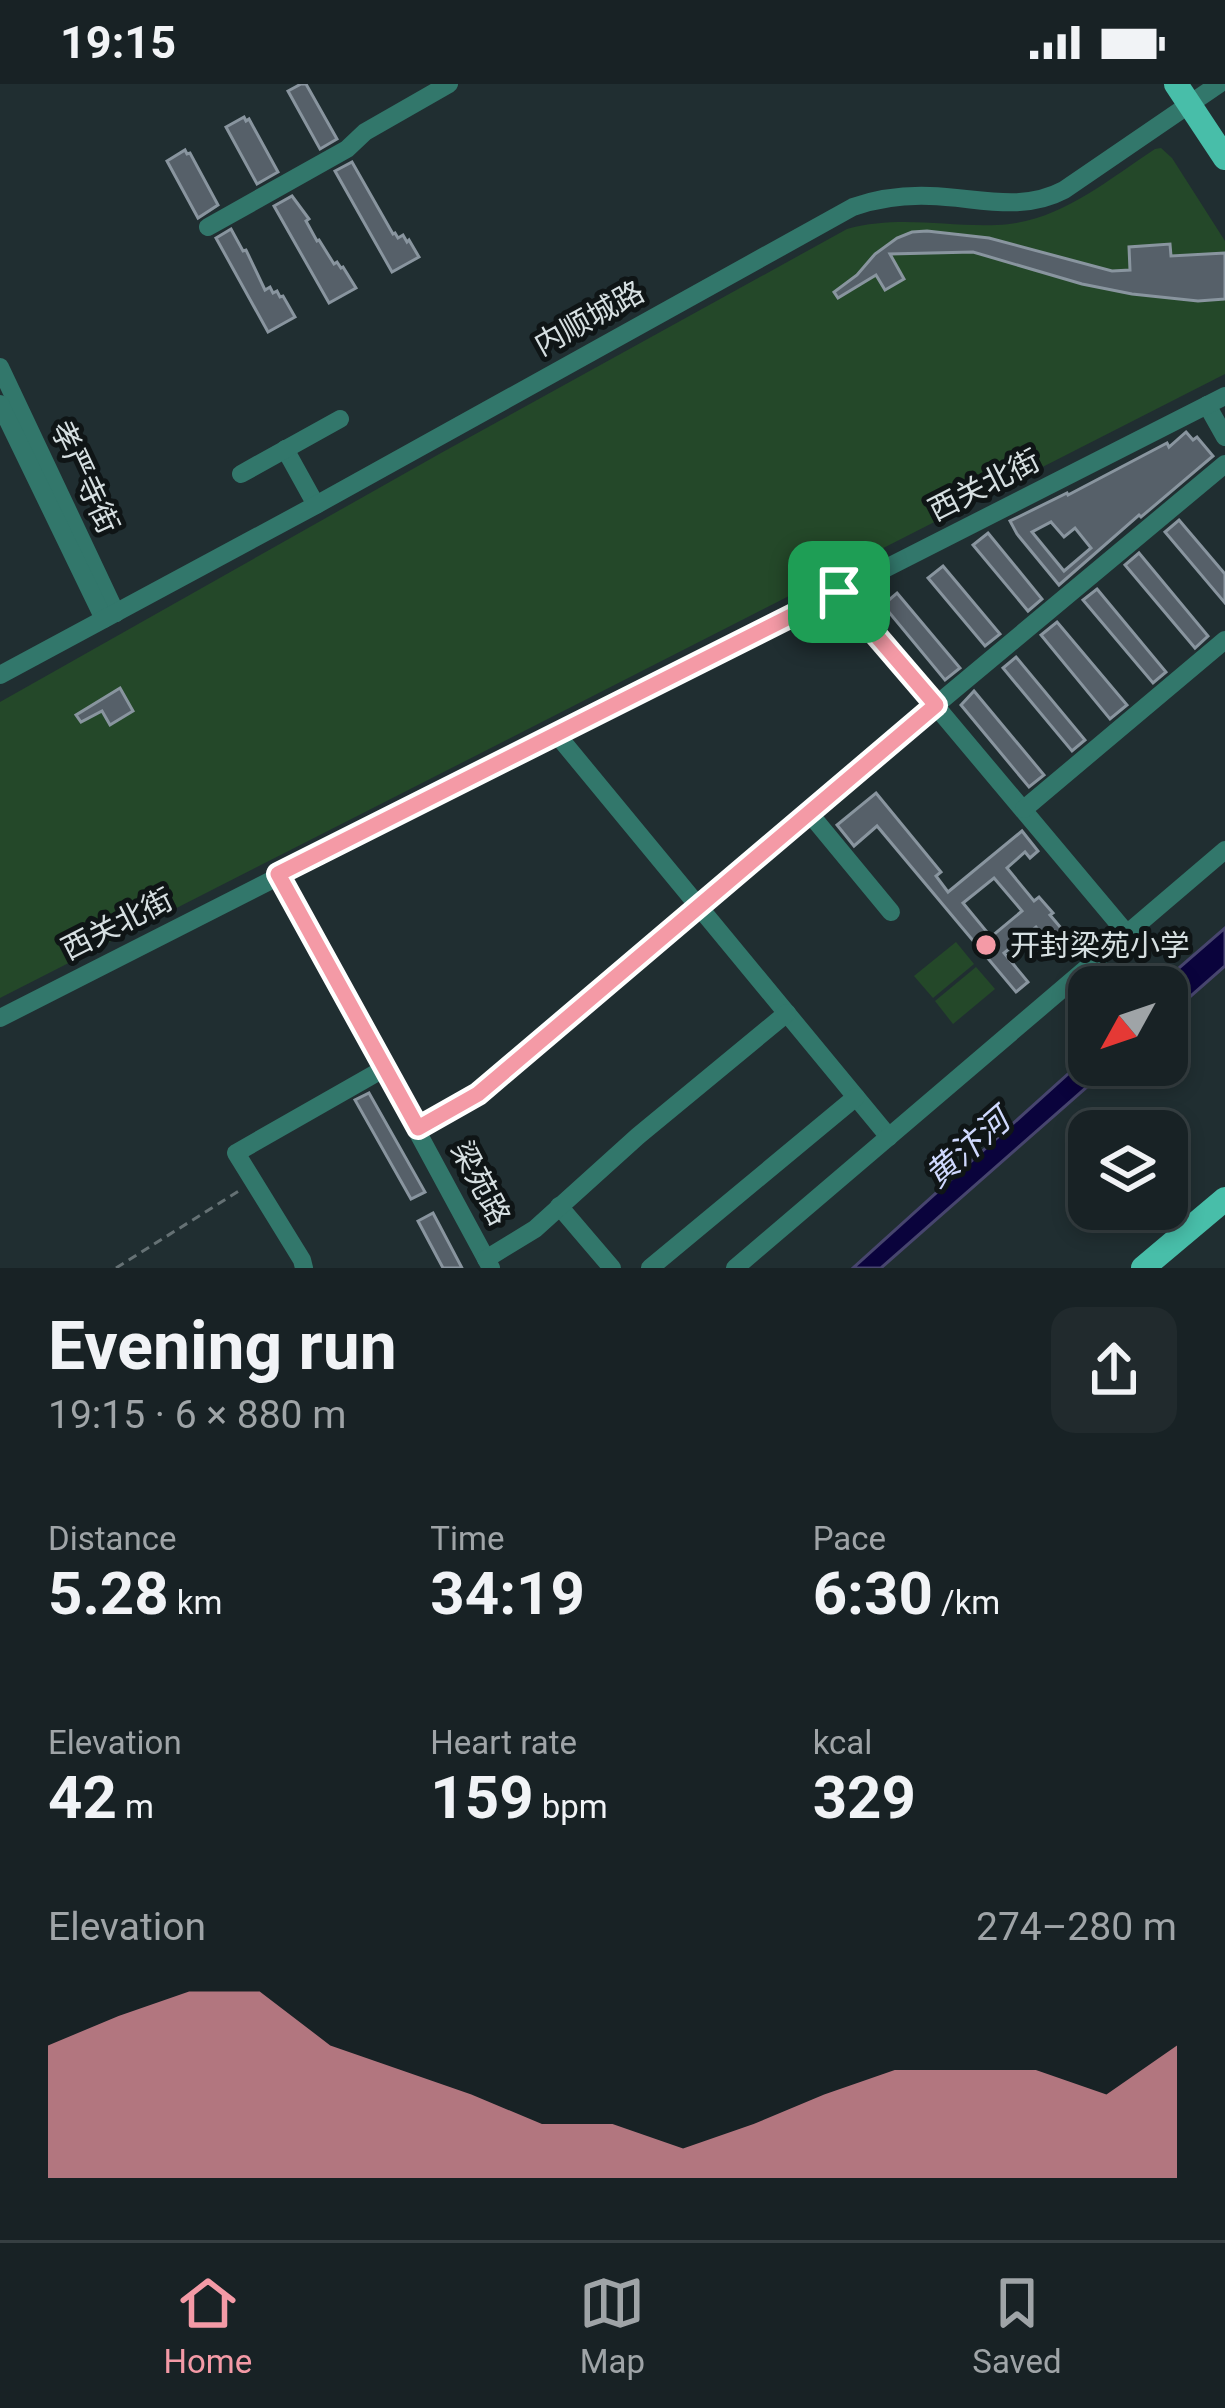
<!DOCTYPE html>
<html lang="en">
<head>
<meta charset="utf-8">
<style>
  body { margin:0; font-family:Roboto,"Noto Sans SC",sans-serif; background:#212a2d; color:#f1f3f6; height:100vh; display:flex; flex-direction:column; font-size:45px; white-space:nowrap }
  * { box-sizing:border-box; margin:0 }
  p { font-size:39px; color:#9fa4a7 }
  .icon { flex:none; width:66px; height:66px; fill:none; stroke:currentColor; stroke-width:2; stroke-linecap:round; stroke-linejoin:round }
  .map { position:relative; height:1184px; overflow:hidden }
  .side { display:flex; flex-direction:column; background:#182225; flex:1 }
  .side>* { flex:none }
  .needle { width:78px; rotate:230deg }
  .fabs { position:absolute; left:1068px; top:882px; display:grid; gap:24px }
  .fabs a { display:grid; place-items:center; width:120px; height:120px; border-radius:24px; background:#182225; box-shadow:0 6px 18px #0003,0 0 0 3px #363f42; font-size:60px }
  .pin { position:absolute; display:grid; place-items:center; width:102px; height:102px; color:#fff; margin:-51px; border-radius:24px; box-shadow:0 6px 18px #0006 }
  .round { display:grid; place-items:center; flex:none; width:126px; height:126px; border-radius:24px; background:#212a2d }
  .head { display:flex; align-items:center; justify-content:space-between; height:204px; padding:0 48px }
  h1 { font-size:66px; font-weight:700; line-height:90px }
  .stats { display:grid; grid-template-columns:repeat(3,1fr); gap:18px; height:204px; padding:12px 48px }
  .stats div { display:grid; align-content:center }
  .stats b { font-size:60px; font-weight:700 }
  .stats small { font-size:33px; font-weight:400 }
  .stats p { font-size:33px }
  .chart { height:336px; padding:24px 48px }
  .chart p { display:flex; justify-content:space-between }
  .chart svg { width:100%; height:216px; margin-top:12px; fill:#f49aa6; opacity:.7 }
  .status { display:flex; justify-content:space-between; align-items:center; height:84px; padding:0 60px; background:#182225; direction:ltr }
  .status svg { height:33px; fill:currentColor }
  .menu { display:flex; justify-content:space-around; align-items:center; height:168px; border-top:3px solid #363f42; background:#182225; font-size:33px; color:#9fa4a7 }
  .menu a { display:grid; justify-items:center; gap:6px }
  .menu .selected { color:#f49aa6 }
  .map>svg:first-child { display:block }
</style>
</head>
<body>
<div class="status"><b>19:15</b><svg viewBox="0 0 49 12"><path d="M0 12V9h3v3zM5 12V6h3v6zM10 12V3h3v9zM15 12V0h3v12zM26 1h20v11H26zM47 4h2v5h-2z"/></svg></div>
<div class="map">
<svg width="1225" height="1184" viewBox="0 0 1225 1184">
  <rect width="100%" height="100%" fill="#202e31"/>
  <!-- green -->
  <g fill="#244829">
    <path d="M1161,64L1172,74L1225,157V290L0,914V618L441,369L847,145C900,131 944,143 997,141C1058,139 1106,97 1155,65Z"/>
    <path d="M956,858L974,880L933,914L914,892Z"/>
    <path d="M976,883L995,905L953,940L935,917Z"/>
  </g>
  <!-- water -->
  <g fill="#0a033c" stroke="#47456e" stroke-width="3">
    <path d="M1225,844V882L1167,933V903H1157Z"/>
    <path d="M1089,971V981H1112L881,1184H853Z"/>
  </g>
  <!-- building -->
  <g fill="#566069" stroke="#89959f" stroke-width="3" fill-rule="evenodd">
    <path d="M301,0H306L337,55L320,65L288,7Z"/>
    <path d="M244,33L246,37L249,35L278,88L257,100L226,43Z"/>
    <path d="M185,66L187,70L190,69L218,121L198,134L167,77Z"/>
    <path d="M352,78L393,150L395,149L398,154L403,151L407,158L409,156L419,173L392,188L335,87Z"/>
    <path d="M292,112L309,135L306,137L317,157L319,156L334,180L337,178L341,184L343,183L356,204L329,219L274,122Z"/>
    <path d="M231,145L243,167L246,166L265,206L270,203L273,209L277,207L280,213L283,212L295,233L268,248L216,154Z"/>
    <path d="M927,147L989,154L1112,187L1130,186L1129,163L1170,160L1171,172L1225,169V215L1198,217L1132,210L1082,200L973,168L890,170L904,195L885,206L876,191L838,214L834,208L857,191L875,170L897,154L912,148Z"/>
    <path d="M1186,348L1193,356L1197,353L1213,372L1141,433L1139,431L1059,501L1017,450L1010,437L1067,409L1068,411L1167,359L1169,363ZM1051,438L1064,453L1075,444L1091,464L1064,487L1032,448Z"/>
    <path d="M1179,436L1225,490V519L1165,448Z"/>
    <path d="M988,449L1042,515L1028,527L973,461Z"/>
    <path d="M1139,469L1208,552L1195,564L1125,481Z"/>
    <path d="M943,482L1000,550L985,562L928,494Z"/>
    <path d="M1097,505L1166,588L1153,599L1083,516Z"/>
    <path d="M897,509L960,584L945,596L883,521Z"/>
    <path d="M1057,538L1127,621L1110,635L1041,551Z"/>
    <path d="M1016,573L1085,656L1072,667L1003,584Z"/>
    <path d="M120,604L133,627L110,641L102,627L81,638L76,631Z"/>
    <path d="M974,607L1044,691L1029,703L961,621Z"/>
    <path d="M876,709L941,788L936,792L948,808L1022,747L1038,767L1030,774L1025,768L1007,784L1034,817L1039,813L1053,829L1050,831L1072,857L1058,869L1036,843L1004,869L1028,898L1016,908L877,742L854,762L837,741ZM994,794L1022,827L991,853L963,819Z"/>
    <path d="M369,1009L425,1108L411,1115L355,1016Z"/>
    <path d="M433,1129L462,1184H443L418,1137Z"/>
  </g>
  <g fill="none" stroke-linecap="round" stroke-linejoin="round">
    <!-- path -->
    <path stroke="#657174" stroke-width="3" stroke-dasharray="9 6" stroke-linecap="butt" d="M116,1184L242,1105"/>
    <!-- minor -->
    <g stroke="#32776b" stroke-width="18">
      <path d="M208,143L347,65L365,48L449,0"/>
      <path d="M0,283L116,529"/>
      <path d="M0,320L104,535"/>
      <path d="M1207,321L1225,353"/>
      <path d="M285,365L316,421"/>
      <path d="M241,390L340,335"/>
      <path d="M840,508L1128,851"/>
      <path d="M0,591L316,421L853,123C879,114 903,111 930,112C976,113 1021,129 1064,106L1219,0"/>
      <path d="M558,652L889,1053"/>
      <path d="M1024,725L1225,556"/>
      <path d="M810,730L891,828"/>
      <path d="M278,790L491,1184"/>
      <path d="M0,934C407,723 818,523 1225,312"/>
      <path d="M418,1044L478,1010L936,621L1225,380"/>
      <path d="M559,1122L612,1184"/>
      <path d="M486,1175L535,1145L638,1052L787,929"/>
      <path d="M304,1184L302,1176L236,1069L385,984"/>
      <path d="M650,1184L856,1013"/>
      <path d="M735,1184L1225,766"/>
    </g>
    <!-- major -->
    <g stroke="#48bea9" stroke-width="24">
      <path d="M1176,0L1225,74"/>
      <path d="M1143,1184L1225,1115"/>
    </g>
  </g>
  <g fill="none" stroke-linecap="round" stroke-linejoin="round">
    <!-- route casing -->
    <g stroke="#fff" stroke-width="24">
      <path id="route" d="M839,508L936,621L478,1010L418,1044L278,790Z"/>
    </g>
    <!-- route -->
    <use href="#route" stroke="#f49aa6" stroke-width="15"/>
  </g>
  <!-- markers -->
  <circle fill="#f49aa6" stroke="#0f1516" stroke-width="4.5" cx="986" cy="861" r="12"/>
  <g text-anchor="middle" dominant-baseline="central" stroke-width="10" stroke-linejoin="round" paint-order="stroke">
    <!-- street labels -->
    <g font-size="30" fill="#d6dfe1" stroke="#0f1516">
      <text transform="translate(589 234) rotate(-29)">内顺城路</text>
      <text transform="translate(85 393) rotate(65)">孝严寺街</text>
      <text transform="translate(984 401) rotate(-27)">西关北街</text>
      <text transform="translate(117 840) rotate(-27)">西关北街</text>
      <text transform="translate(481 1099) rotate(62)">梁苑路</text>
    </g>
    <!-- poi labels -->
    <g font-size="30" fill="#d6dfe1" stroke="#0f1516" text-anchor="start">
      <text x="1010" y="861">开封梁苑小学</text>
    </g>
    <!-- water labels -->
    <g font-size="33" font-style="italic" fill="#cfd8fd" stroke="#0f1516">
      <text transform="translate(967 1064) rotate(-41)">黄汴河</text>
    </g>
  </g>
</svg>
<div class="fabs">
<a><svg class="needle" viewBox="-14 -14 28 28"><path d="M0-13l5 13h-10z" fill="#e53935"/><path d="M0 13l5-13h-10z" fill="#9fa4a7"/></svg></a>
<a><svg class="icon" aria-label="layers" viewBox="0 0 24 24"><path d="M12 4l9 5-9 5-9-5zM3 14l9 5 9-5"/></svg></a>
</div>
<div class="pin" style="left:839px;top:508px;background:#1e9e55"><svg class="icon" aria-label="arrive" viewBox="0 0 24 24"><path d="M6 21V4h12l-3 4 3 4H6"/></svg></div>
</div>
<section class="side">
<div class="head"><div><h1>Evening run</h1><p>19:15 · 6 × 880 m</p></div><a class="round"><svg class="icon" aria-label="share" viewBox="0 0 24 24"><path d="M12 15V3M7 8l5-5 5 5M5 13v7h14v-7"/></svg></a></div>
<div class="stats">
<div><p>Distance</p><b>5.28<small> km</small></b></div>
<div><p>Time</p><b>34:19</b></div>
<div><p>Pace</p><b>6:30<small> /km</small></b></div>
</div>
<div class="stats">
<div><p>Elevation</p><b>42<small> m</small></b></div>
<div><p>Heart rate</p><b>159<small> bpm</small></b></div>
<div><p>kcal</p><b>329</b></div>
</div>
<div class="chart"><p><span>Elevation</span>274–280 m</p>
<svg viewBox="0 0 160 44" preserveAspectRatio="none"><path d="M0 44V17L10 11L20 6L30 6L40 17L50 22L60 27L70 33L80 33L90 38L100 33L110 27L120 22L130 22L140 22L150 27L160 17V44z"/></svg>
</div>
</section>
<nav class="menu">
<a class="selected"><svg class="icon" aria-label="home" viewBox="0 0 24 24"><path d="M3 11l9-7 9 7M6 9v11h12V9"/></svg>Home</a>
<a><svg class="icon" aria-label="map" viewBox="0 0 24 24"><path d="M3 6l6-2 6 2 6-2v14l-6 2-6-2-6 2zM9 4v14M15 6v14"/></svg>Map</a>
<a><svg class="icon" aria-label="saved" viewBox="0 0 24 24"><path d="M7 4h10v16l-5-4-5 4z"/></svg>Saved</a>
</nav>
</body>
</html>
